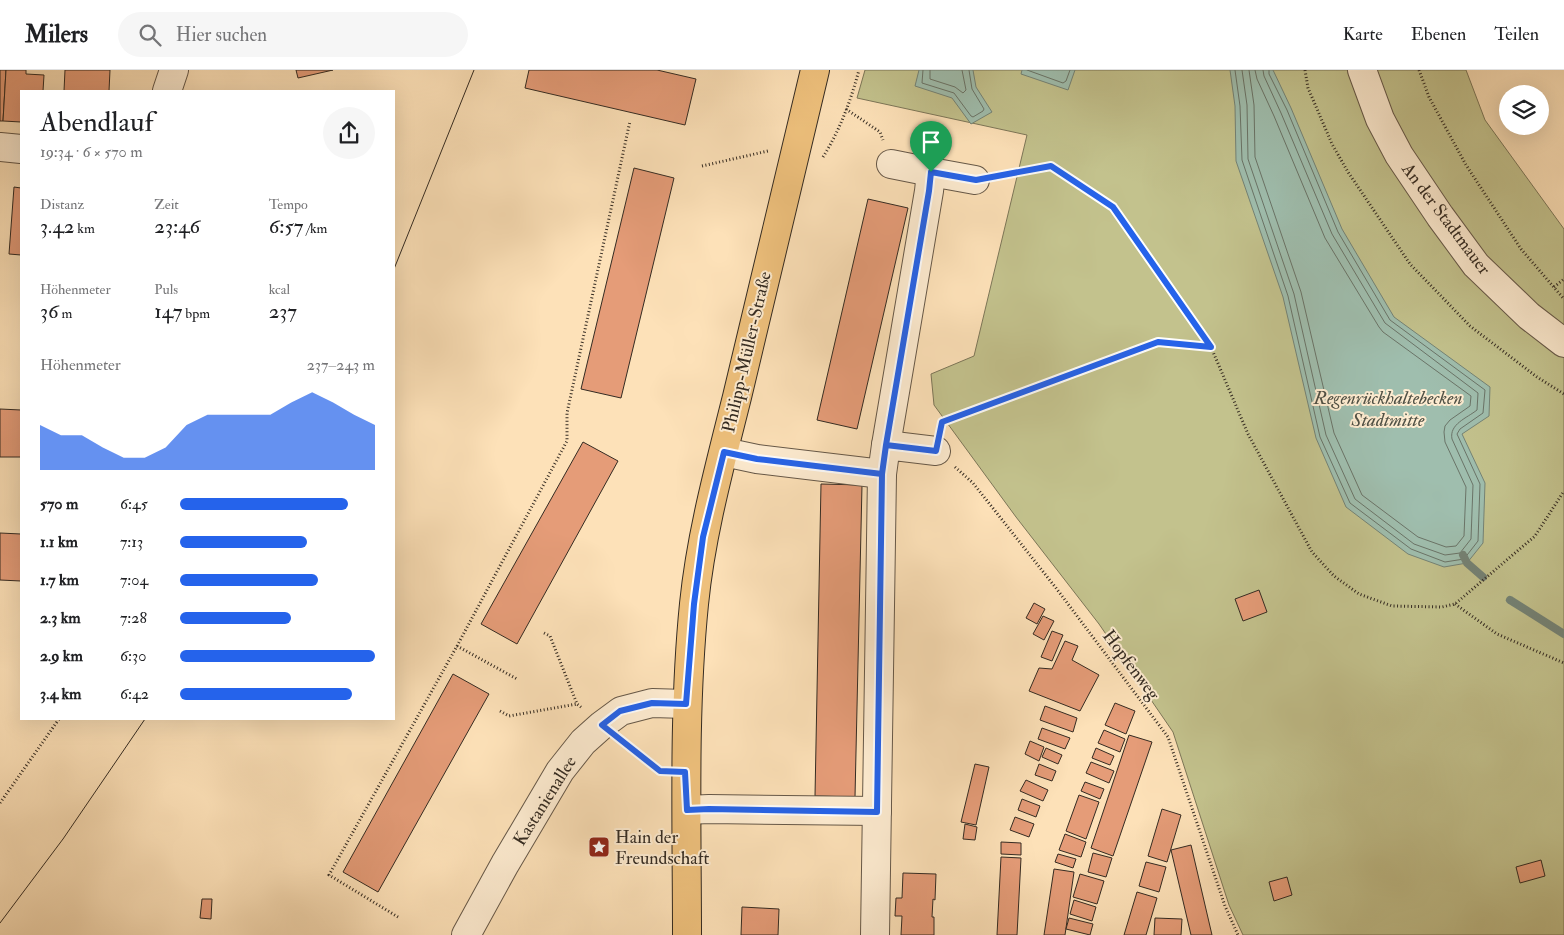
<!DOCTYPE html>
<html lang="de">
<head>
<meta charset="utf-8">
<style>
  body { margin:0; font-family:"IM FELL Double Pica",serif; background:#f6f6f6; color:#202124; height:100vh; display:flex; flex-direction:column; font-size:19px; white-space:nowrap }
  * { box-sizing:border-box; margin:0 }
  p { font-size:16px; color:#757577 }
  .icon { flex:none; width:28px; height:28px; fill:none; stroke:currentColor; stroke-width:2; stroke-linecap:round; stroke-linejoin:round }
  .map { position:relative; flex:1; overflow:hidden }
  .drawer { position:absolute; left:20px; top:20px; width:375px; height:630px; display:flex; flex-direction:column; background:#fff; border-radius:0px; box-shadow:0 5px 20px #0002 }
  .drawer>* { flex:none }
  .tools { position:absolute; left:1499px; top:15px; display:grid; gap:10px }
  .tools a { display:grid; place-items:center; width:50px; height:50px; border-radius:50%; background:#fff; box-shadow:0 5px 20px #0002; font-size:25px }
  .pin { position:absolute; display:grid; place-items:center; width:42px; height:42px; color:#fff; margin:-51px -21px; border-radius:50% 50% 50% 0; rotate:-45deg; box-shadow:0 0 5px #0007 }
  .pin .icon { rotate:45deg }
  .round { display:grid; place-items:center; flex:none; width:52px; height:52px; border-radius:26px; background:#f6f6f6 }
  .head { display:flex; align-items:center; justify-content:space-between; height:85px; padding:0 20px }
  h1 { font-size:28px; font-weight:600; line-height:38px }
  .stats { display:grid; grid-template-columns:repeat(3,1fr); gap:8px; height:85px; padding:5px 20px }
  .stats div { display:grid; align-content:center }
  .stats b { font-size:21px; font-weight:600 }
  .stats small { font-size:14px; font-weight:400 }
  .stats p { font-size:14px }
  .chart { height:140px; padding:10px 20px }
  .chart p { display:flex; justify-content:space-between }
  .chart svg { width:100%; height:90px; margin-top:5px; fill:#2563eb; opacity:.7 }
  ul { padding:0 20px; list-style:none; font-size:16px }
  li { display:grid; grid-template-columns:80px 60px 1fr; align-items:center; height:38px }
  li i { height:12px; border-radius:6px; background:#2563eb }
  header { display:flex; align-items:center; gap:30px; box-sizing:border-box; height:70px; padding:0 25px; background:#fff; border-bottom:1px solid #e0e0e0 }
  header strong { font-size:24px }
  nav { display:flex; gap:28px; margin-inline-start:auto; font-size:18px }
  .search { width:350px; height:45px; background:#f6f6f6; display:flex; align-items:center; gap:12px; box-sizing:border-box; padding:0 18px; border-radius:28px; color:#757577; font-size:19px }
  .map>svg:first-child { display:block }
</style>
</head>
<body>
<header>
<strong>Milers</strong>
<div class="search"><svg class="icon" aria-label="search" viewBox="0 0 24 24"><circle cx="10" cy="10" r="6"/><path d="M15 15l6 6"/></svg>Hier suchen</div>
<nav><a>Karte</a><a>Ebenen</a><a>Teilen</a></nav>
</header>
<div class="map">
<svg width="1564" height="865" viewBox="0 0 1564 865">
  <rect width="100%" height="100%" fill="#fde1b8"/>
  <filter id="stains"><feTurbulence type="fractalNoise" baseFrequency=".004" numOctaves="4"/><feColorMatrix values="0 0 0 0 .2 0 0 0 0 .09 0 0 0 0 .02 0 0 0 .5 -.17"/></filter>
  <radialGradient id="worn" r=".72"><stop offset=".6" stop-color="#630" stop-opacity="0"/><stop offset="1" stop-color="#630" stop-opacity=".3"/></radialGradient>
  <!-- green -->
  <path fill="#c3c28d" stroke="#7c7658" d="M865,0H1466L1485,50L1564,159V865H1243L1229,835L1173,662L1099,554L1016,447L934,335L931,304L974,286L1027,65L857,28Z"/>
  <!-- water -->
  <g fill="#9fbeae" stroke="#748376">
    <path d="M919,0H973L976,17L992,42L971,54L952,28L915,16Z"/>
    <path d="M1022,0H1075L1068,20L1021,4Z"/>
    <path d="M1230,0H1273L1291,38L1342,159L1394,247L1490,317L1489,346L1462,364L1485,413L1483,473L1467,493L1444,497L1408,484L1346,437L1316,368L1283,227L1236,91L1235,36Z"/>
  </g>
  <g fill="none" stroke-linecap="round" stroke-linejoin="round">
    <!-- shore -->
    <g stroke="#6a7468" stroke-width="1">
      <path d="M923,0L922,13L954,23L971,46L973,47L983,41L984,39L972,19L969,0"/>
      <path d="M930,0V9L955,17L963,23L966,20L962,0"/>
      <path d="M1027,0L1063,13L1066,11L1070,0"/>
      <path d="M1235,0L1240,36L1242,90L1288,226L1320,367L1350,433L1411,479L1445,492L1464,489L1478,471L1480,414L1457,364L1460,359L1483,343L1485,320L1390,250L1338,162L1287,40L1269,4V0"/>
      <path d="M1242,0L1247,35L1248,89L1294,224L1326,365L1355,429L1414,474L1445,485L1460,483L1471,469L1473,415L1452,369C1449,354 1467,348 1477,340L1478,323L1385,253L1332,164L1281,43L1264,6L1263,0"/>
      <path d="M1249,0L1254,35L1255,87L1301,222L1334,363L1362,425L1418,467L1446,477L1456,476L1464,466L1466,417L1445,372L1444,362L1445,356L1450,350L1470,336L1471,326L1383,262L1379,257L1325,168L1274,46L1257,9L1255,0"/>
    </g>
    <!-- stream -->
    <g stroke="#748376" stroke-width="8">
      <path d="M1463,485L1467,493L1483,507"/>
      <path d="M1510,530L1564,564"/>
    </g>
  </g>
  <!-- building -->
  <g fill="#e59c78" stroke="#342b22">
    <path d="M0,0H6L3,51H0Z"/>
    <path d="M6,0H26V4L44,5L43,21H21V52L3,51Z"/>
    <path d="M65,0H110L109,21H64Z"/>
    <path d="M296,0H333L298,8Z"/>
    <path d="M529,0H657L696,9L685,55L525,18Z"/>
    <path d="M634,98L674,108L621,328L581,319Z"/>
    <path d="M14,117L21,118V185L9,184Z"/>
    <path d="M868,129L908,138L857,359L817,350Z"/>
    <path d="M0,339L21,340V387H0Z"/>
    <path d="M583,372L618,391L517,574L481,554Z"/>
    <path d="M821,414L862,415L855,727L815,726Z"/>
    <path d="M0,463L21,464V511L0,510Z"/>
    <path d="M1259,520L1267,542L1243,551L1235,529Z"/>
    <path d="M1034,533L1045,539L1037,554L1026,548Z"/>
    <path d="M1043,546L1054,551L1044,570L1033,564Z"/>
    <path d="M1052,561L1063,565L1052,591L1041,587Z"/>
    <path d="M1065,571L1078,576L1072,590L1099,605L1080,641L1029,621L1039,598L1052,599Z"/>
    <path d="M453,604L489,624L378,822L343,802Z"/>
    <path d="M1115,633L1135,641L1126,664L1105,655Z"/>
    <path d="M1045,636L1077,648L1073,662L1040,650Z"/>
    <path d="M1042,658L1070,668L1065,679L1038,669Z"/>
    <path d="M1104,660L1125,669L1120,682L1098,673Z"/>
    <path d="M1129,665L1152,672L1113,786L1091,778Z"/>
    <path d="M1030,671L1044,677L1039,691L1025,684Z"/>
    <path d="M1046,678L1062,685L1058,694L1042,687Z"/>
    <path d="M1096,678L1114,686L1110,695L1092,688Z"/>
    <path d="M1091,692L1114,701L1109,713L1086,703Z"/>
    <path d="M975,694L989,697L976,755L961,752Z"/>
    <path d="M1039,694L1056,701L1052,711L1035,705Z"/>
    <path d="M1026,710L1048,720L1043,731L1020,721Z"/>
    <path d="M1085,712L1104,719L1100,729L1081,721Z"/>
    <path d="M1079,725L1099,732L1086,769L1066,761Z"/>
    <path d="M1022,729L1040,736L1036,747L1018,740Z"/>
    <path d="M1162,739L1181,745L1167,792L1148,786Z"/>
    <path d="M1015,747L1034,754L1029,767L1010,760Z"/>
    <path d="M965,754L977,757L975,770L963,769Z"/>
    <path d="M1065,764L1086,772L1081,787L1059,780Z"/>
    <path d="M1001,772L1021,773V785L1001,784Z"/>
    <path d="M1191,775L1212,865H1191L1171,780Z"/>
    <path d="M1093,783L1112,788L1106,807L1088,802Z"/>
    <path d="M1058,784L1076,789L1073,798L1055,792Z"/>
    <path d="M1001,787L1021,788L1017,865H997Z"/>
    <path d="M1541,790L1545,806L1520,813L1516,797Z"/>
    <path d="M1146,792L1166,797L1159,822L1139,816Z"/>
    <path d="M1054,799L1074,802L1065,865H1044Z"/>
    <path d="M903,803L936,804L935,830L933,829L932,847H934V865H901L902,846H895L896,828H902Z"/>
    <path d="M1080,804L1104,811L1097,834L1073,827Z"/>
    <path d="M1287,807L1292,825L1274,831L1269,812Z"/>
    <path d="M1137,822L1157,828L1146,865H1124Z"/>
    <path d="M202,829H212L211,849L200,848Z"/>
    <path d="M1074,830L1096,837L1092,851L1070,844Z"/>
    <path d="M742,837L779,839L778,865H741Z"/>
    <path d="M1069,848L1093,854L1090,865L1066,859Z"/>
    <path d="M1155,848L1182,849L1181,865H1154Z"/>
  </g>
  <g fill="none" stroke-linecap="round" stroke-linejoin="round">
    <!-- minor casing -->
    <g stroke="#665848" stroke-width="30">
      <g id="minor">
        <path d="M1362,0L1380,49L1399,85L1440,146L1476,195L1529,246L1564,273"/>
        <path d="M167,21L174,0"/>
        <path d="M0,77L21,79"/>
        <path d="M891,94L931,102"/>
        <path d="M886,375L929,121L931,102L975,110"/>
        <path d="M724,382L757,389L882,404"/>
        <path d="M687,740L709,739L877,741"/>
        <path d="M466,865L505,794L560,701L583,672L602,655L621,641L652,633L686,634"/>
        <path d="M875,865L882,404L886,375L936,381"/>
      </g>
    </g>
    <!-- major casing -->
    <g stroke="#342b22" stroke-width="30">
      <path id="major" d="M687,865C687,754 683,644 694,534C701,464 720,395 737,327C762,218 788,109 815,0"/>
    </g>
    <!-- path -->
    <g stroke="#342b22" stroke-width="3" stroke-dasharray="1 2.5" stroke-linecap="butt">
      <path d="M1305,0L1308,18L1332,74L1348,102L1410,194L1470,256L1537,307L1564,324"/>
      <path d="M1419,0L1429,27L1466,95L1521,179L1564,229"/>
      <path d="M846,39L880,62L883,70"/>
      <path d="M823,87C840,60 851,30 859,0"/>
      <path d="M702,96L768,81"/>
      <path d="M1001,105L1051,96L1113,137L1211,277"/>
      <path d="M1554,217L1564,209"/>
      <path d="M941,355L942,352L1158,271L1211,277L1248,364L1312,482L1334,506L1359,524L1392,536L1442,537L1455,534L1535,466L1564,421"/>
      <path d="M955,397L973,413L1056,518L1168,667L1225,836L1238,865"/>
      <path d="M1455,534L1497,564L1564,593"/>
      <path d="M544,563L550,566L577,634L582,638"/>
      <path d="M457,576L517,609"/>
      <path d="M500,641L509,646L577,634"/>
      <path d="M624,672L660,701"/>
      <path d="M0,733L59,649"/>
      <path d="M398,847L329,805L457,576L567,371V343L630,51"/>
    </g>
    <!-- minor -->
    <use href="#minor" stroke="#feecd1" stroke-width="28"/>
    <!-- major -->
    <use href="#major" stroke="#eec07c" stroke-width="28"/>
    <!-- tram -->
    <g stroke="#342b22" stroke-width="1">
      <path d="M394,199L474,0"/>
      <path d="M0,853L63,769L145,649"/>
    </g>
  </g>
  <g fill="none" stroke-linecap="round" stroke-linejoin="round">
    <!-- route casing -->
    <g stroke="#fff" stroke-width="10">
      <path id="route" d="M931,102L929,121L886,375L882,404L757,389L724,382L703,467L694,534L686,634L652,633L620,641L602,655L660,701L685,702L687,740L709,739L877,742L882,404L886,375L936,381L942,352L1158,272L1211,277L1113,137L1051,96L976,110L931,102"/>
    </g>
    <!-- route -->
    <use href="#route" stroke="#2563eb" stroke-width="6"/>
  </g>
  <!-- icons -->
  <defs>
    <g id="sight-square" transform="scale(1.125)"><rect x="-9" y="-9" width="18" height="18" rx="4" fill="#8f2418" stroke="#feecd1"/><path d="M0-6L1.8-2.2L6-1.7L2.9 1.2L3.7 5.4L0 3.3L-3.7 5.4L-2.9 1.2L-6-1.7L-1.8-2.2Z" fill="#fff"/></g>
  </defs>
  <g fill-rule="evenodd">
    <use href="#sight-square" x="599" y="777"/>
  </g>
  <g text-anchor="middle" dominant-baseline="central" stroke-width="4" stroke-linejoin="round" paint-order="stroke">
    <!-- street labels -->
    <g font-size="18" fill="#342b22" stroke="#feecd1">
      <text transform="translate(1446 149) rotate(53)">An der Stadtmauer</text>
      <text transform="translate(747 282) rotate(-77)">Philipp-Müller-Straße</text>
      <text transform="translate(1131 595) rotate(53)">Hopfenweg</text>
      <text transform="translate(545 731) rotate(-58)">Kastanienallee</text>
    </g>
    <!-- poi labels -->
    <g font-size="18" fill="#342b22" stroke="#feecd1" text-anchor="start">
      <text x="615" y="767">Hain der<tspan x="615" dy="21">Freundschaft</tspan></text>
    </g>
    <!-- water labels -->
    <g font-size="19" font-style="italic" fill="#4f5045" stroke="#feecd1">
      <text x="1388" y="328">Regenrückhaltebecken<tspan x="1388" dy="22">Stadtmitte</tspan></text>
    </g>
  </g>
  <rect width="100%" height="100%" filter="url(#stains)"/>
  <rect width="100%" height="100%" fill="url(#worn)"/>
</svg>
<div class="tools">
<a><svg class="icon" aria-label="layers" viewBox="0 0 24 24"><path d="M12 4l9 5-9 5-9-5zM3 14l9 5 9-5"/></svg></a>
</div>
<div class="pin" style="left:931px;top:102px;background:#1e9e55"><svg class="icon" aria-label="arrive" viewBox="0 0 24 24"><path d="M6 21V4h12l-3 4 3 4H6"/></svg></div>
<section class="drawer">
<div class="head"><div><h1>Abendlauf</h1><p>19:34 · 6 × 570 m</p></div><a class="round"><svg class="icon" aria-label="share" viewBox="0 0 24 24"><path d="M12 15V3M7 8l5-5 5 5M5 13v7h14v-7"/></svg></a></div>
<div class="stats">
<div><p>Distanz</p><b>3.42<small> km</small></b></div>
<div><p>Zeit</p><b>23:46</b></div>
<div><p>Tempo</p><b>6:57<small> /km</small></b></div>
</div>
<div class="stats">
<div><p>Höhenmeter</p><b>36<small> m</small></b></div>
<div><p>Puls</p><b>147<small> bpm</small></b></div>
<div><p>kcal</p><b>237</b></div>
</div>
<div class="chart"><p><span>Höhenmeter</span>237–243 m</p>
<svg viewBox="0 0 160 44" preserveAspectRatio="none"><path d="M0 44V22L10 27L20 27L30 33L40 38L50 38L60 33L70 22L80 17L90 17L100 17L110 17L120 11L130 6L140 11L150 17L160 22V44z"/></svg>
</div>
<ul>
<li><b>570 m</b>6:45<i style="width:86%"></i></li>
<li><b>1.1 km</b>7:13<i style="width:65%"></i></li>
<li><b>1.7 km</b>7:04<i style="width:71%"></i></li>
<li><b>2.3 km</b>7:28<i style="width:57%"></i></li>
<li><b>2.9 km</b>6:30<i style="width:100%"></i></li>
<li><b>3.4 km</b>6:42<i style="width:88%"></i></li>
</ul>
</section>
</div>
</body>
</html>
